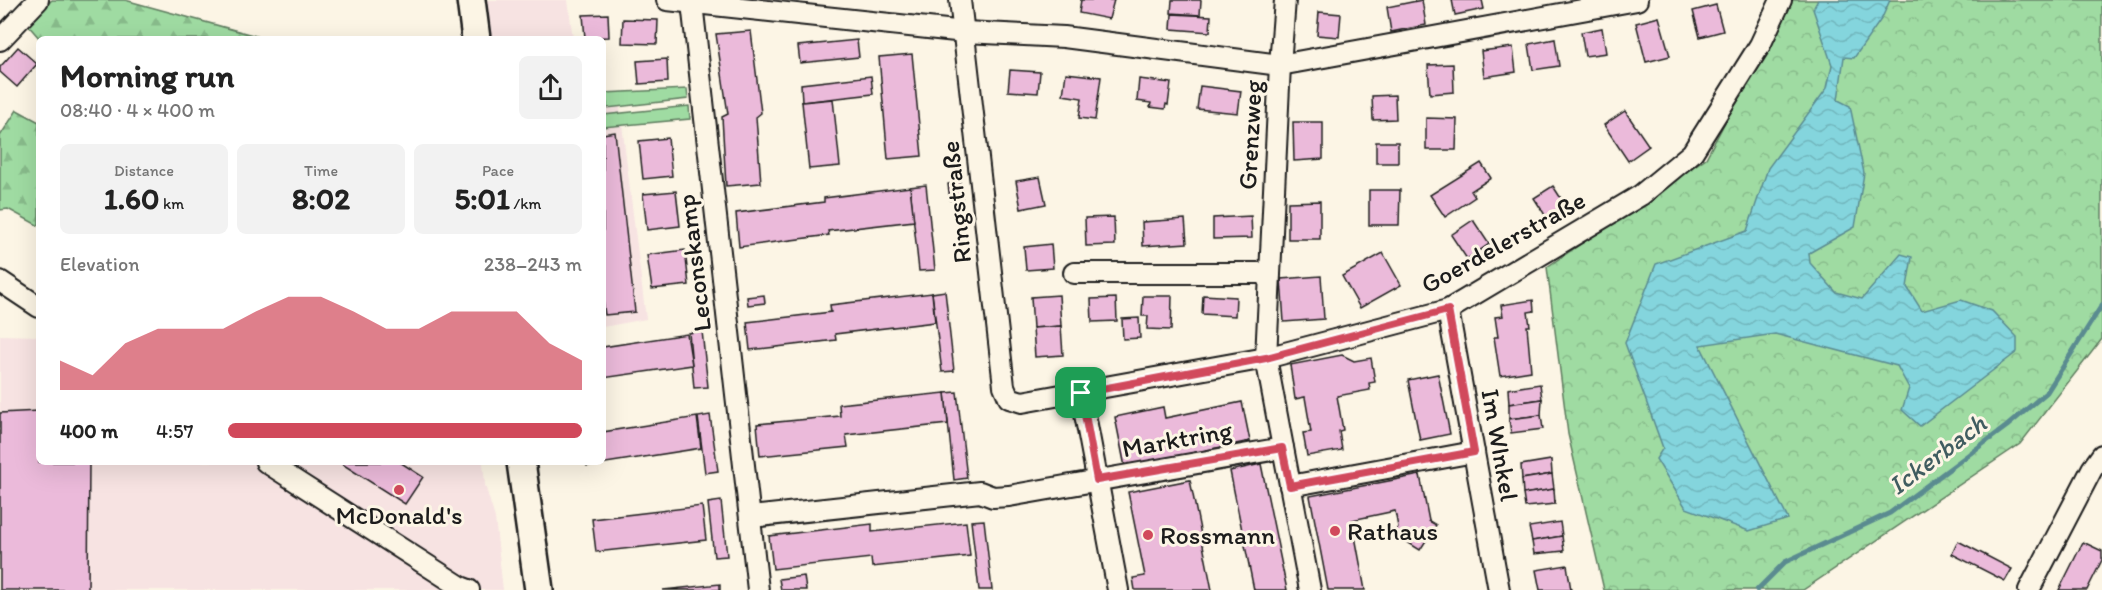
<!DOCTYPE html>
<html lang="en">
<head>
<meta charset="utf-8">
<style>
  body { margin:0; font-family:Itim,sans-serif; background:#f2f2f2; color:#222; height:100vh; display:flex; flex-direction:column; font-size:22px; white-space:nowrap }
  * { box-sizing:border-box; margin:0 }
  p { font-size:20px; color:#767676 }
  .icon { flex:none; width:33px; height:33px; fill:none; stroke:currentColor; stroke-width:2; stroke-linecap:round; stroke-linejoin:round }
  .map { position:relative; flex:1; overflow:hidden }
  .details { position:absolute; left:36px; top:36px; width:570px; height:429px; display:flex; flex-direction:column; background:#fff; border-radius:9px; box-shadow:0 6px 24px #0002 }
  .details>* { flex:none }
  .pin { position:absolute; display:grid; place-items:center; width:51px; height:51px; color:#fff; margin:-26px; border-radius:12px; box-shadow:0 3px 9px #0006 }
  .round { display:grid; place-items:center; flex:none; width:63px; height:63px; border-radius:9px; background:#f2f2f2 }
  .head { display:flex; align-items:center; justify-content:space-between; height:102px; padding:0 24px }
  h1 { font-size:33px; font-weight:800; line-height:45px }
  .figures { display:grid; grid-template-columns:repeat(3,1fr); gap:9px; height:102px; padding:6px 24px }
  .figures div { display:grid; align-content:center; border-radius:9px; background:#f2f2f2; text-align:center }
  .figures b { font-size:30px; font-weight:800 }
  .figures small { font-size:16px; font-weight:400 }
  .figures p { font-size:16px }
  .chart { height:168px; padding:12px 24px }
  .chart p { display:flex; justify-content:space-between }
  .chart svg { width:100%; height:108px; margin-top:6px; fill:#d1495b; opacity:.7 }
  ul { padding:0 24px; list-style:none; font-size:20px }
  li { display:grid; grid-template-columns:96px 72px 1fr; align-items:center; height:45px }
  li i { height:15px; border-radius:8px; background:#d1495b }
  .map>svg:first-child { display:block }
</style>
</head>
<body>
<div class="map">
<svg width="2102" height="590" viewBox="0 0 2102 590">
  <defs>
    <pattern id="forest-firs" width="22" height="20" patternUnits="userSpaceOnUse" patternTransform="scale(1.5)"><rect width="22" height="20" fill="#9fdba2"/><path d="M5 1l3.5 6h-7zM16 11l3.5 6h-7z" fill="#88bb8b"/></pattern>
    <pattern id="park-crowns" width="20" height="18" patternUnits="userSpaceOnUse" patternTransform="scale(1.5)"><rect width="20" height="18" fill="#9fdba2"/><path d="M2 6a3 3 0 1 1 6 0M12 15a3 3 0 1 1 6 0" fill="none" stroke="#88bb8b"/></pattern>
    <pattern id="water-waves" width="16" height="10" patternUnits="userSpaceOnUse" patternTransform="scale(1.5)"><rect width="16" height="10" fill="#84d5dd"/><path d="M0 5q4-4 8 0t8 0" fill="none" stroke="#71b6bd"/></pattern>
  </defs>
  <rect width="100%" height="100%" fill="#fcf5e5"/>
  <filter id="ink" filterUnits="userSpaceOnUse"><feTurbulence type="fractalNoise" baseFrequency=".0167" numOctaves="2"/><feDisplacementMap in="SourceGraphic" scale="12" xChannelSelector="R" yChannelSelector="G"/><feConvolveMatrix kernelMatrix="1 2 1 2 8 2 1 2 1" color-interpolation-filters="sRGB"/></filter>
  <g filter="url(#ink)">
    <!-- built -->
    <g fill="#f7e3e2">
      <path d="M483,0H568L573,39H487Z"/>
      <path d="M618,92L646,319L603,327V93Z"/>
      <path d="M0,335L39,336V462H483L485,485L495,518L503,590H0Z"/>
    </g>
    <!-- grass -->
    <g fill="#9fdba2" stroke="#5e7c5f" stroke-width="1.5">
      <path d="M687,89L688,99L607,108V103H603V93Z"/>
      <path d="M689,106L690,119L603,127V115Z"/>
    </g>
    <!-- forest -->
    <g fill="url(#forest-firs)" stroke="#5e7c5f" stroke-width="1.5">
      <path d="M52,0H125L267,39H40L27,24Z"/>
      <path d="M17,110L39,122V226L8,209L0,210V136Z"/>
    </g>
    <!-- park -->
    <path fill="url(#park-crowns)" stroke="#5e7c5f" stroke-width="1.5" d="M1790,0H2102V339L2020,444L1803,590H1604L1568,434L1547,267L1706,158Z"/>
    <!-- water -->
    <path fill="url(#water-waves)" stroke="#5a8b90" stroke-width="1.5" d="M1818,0H1890L1882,18L1854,58L1844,57L1838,100L1850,106L1864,173L1855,227L1809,253L1810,263L1836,292L1862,299L1901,254L1912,257L1907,287L1922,311L1961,300L1992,311L2017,337V352L1920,426L1902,410L1909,388L1897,366L1775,334L1700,345L1788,519L1749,531L1686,508L1656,459L1663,448L1625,343L1656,264L1747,231L1768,168L1827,88L1832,65L1813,9Z"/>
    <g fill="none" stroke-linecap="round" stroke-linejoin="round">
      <!-- stream -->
      <path stroke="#5a8b90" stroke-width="5" d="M1757,590L1785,562L1890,513L2007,426L2047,392L2102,305"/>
    </g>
    <!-- building -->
    <g fill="#ebbada" stroke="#1c1c1c" stroke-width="1.5">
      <path d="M1081,0H1114L1109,19L1079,13Z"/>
      <path d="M1172,0H1201L1200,15L1171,13Z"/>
      <path d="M1422,0L1426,25L1391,32L1387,7Z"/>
      <path d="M1452,0H1482L1484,9L1455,15Z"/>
      <path d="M1716,5L1723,31L1700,37L1693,11Z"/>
      <path d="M1319,12L1341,14L1339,37L1317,35Z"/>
      <path d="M608,14L609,37L585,38L583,15Z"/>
      <path d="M1172,14L1211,16L1210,32L1171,29Z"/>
      <path d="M1659,17L1670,56L1646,62L1636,23Z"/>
      <path d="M623,19L658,20L657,44L622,43Z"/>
      <path d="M1602,28L1606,53L1585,56L1581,32Z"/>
      <path d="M751,31L761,113L756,117L761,183L726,186L722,117L728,114L716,34Z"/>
      <path d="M1555,39L1559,66L1533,70L1529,44Z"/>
      <path d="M857,40L859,57L800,63L798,46Z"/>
      <path d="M18,47L37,64L17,87L0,72V67Z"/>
      <path d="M1513,47L1516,72L1484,77L1481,51Z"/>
      <path d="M912,54L922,156L888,159L879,57Z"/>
      <path d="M667,59L668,82L639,84L637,61Z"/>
      <path d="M1453,64L1454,92L1430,94L1428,65Z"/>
      <path d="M1010,70L1040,72L1038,93L1008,91Z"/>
      <path d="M1066,73L1101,77L1095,120L1079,118L1082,98L1063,95Z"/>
      <path d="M871,76L873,94L802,102L801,84Z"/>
      <path d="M1139,79L1171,83L1168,105L1166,104L1165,109L1150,107L1151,103L1137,101Z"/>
      <path d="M1200,86L1241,91L1238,113L1197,109Z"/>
      <path d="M1395,95L1396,119L1373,120L1372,96Z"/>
      <path d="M833,99L840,166L809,169L802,102Z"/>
      <path d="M1625,111L1649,146L1628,161L1604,125Z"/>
      <path d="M1426,118L1457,119L1456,150H1426Z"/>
      <path d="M1293,122H1323V159L1294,161Z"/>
      <path d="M615,132L635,312L605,315L603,300V134Z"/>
      <path d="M668,138L672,176L643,179L639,141Z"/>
      <rect x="1376" y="142" width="22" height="21"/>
      <path d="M1481,163L1491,178L1471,191L1475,197L1445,217L1430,195Z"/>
      <path d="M1040,177L1046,204L1021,209L1016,181Z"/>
      <path d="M960,182L962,199L950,200L948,184Z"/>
      <path d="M926,185L935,270L919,271L910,187Z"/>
      <path d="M1553,186L1571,214L1552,226L1534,198Z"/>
      <path d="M910,187L914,221L828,231L829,235L739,247L736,213L824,202V198Z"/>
      <path d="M1369,190H1400L1399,225H1369Z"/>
      <path d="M676,191L680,226L647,230L643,194Z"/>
      <path d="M1320,201V239H1288V202Z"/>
      <path d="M1251,216L1252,238L1213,239V218Z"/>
      <path d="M1114,217L1115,245L1086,246L1085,218Z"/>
      <path d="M1185,219L1187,243L1143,246L1142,222Z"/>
      <path d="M1473,220L1489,244L1467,259L1451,235Z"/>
      <path d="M1051,244L1053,268L1026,270L1024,247Z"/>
      <path d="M685,250L689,285L652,289L647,255Z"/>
      <path d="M1383,253L1401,285L1360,308L1342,276Z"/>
      <path d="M1321,276L1324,319L1284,322L1281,279Z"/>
      <path d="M945,291L954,371L942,372L932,293Z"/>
      <path d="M932,293L935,322L835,334L836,340L750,350L747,322L831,312L830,305Z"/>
      <path d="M764,295L765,303L748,305L747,297Z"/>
      <path d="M1059,295L1061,326L1033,328L1031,297Z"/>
      <path d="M1203,295L1236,297L1235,316L1202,314Z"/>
      <path d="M1143,296H1172L1171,330L1147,329L1148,316H1142Z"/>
      <path d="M1116,298L1117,321L1092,322L1091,299Z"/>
      <path d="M1533,300L1534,311L1528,312L1530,326H1527L1531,371L1500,376L1494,337H1498L1495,317L1503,316L1501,305Z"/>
      <path d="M1139,318L1140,338L1123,339L1122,319Z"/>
      <path d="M1061,326L1063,355L1035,357L1033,328Z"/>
      <path d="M702,331L708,387L694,388L689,333Z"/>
      <path d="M687,334L692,365L603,378V347Z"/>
      <path d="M1342,355L1354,361L1371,358L1375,382L1369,383L1370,390L1337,396L1343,430L1339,431L1342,450L1307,456L1303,433L1311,432L1305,397L1295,399L1290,365Z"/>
      <path d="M1438,374L1450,434L1420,440L1408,380Z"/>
      <path d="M1540,384L1542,399L1509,404L1508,389Z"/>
      <path d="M957,392L967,478L954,480L945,393Z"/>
      <path d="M945,393L948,424L846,435L848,447L760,456L757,424L840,416L839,404Z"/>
      <path d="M1542,399L1541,415L1509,419V404Z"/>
      <path d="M1242,402L1250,441L1125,467L1115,417L1163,407L1165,418Z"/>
      <path d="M39,411V462H89L88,590H0V413Z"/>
      <path d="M710,415L718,471L705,473L698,417Z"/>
      <path d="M1541,415L1543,429L1511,433L1509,419Z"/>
      <path d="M697,417L701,448L587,466L586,462H603V432Z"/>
      <path d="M1551,460L1552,474L1522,479L1521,465Z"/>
      <path d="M339,462H400L423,477L405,504Z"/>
      <path d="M1261,464L1287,590H1254L1230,471Z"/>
      <path d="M1552,474L1554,489L1523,494L1522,479Z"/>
      <path d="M1420,475L1429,521L1436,525L1420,550L1394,534L1398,527L1395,511L1352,520L1365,590H1328L1310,496Z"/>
      <path d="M1190,480L1212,590H1135L1133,578L1145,576L1128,492Z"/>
      <path d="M1554,489L1555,504L1525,507L1523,494Z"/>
      <path d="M721,501L727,556L714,557L708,503Z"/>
      <path d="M702,506L706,540L596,552L592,519Z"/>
      <path d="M984,520L992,590H979L971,521Z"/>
      <path d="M966,522L970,556L872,567L871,558L773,569L769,536L872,524V532Z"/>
      <path d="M1560,522L1562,536L1532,541L1529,527Z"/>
      <path d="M1562,536L1564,551L1534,554L1532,541Z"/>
      <path d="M1958,541L2012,569L2005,581L1952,554Z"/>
      <path d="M2083,542L2102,551V560L2087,590H2059Z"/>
      <path d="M1567,565L1571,590H1540L1536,570Z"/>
      <path d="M804,576L806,590H781L779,579Z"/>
      <path d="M720,584V590H663Z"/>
    </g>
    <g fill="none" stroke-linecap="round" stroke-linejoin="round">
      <!-- street casing -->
      <g stroke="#1c1c1c" stroke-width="24">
        <g id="street">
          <path d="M667,0L965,32L1064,37L1280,65L1637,0"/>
          <path d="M960,0L1004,386L1009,398L1022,402L1266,358L1448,310L1641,195L1692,153L1760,45L1781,0"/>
          <path d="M1285,0L1280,65L1266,358L1310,590"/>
          <path d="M692,3L758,590"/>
          <path d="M0,40L38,0"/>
          <path d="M1074,273H1270"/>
          <path d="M0,281L39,307"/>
          <path d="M1448,310L1499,590"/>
          <path d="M1081,393L1118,590"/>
          <path d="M266,462L461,587L469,590"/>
          <path d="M1290,486L1474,452"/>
          <path d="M751,517L980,492L993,497L1009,496L1283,448"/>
          <path d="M2029,590L2092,469L2102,455"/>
        </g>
      </g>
      <!-- secondary casing -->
      <g stroke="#1c1c1c" stroke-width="32">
        <g id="secondary">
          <path d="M471,0L476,39"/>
          <path d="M521,462L539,590"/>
        </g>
      </g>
      <!-- street -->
      <use href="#street" stroke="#fcf5e5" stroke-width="20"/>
      <!-- secondary -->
      <use href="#secondary" stroke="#fcf5e5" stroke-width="27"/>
    </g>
  </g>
  <g fill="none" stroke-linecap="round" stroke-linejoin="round" filter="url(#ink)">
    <!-- route casing -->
    <g stroke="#fff" stroke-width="12">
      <path id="route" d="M1448,310L1474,452L1290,486L1282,448L1097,480L1081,393L1266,358Z"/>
    </g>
    <!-- route -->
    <use href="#route" stroke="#d1495b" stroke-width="8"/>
  </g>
  <!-- markers -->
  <g fill="#d1495b" stroke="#fcf5e5" stroke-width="2">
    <circle cx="399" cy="490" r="6"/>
    <circle cx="1335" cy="531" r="6"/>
    <circle cx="1148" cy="535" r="6"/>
  </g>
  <g text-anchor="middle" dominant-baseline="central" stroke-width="6" stroke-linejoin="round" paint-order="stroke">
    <!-- street labels -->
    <g font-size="26" fill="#1c1c1c" stroke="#fcf5e5">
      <text transform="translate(1250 135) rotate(-87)">Grenzweg</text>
      <text transform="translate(956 202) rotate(-96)">Ringstraße</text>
      <text transform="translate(1503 242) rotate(-29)">Goerdelerstraße</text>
      <text transform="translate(694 263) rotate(-97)">Leconskamp</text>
      <text transform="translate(1177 439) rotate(-10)">Marktring</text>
      <text transform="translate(1500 445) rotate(80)">Im WInkel</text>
    </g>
    <!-- poi labels -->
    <g font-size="26" fill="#1c1c1c" stroke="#fcf5e5" text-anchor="start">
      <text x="399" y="515" text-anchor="middle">McDonald's</text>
      <text x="1347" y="531">Rathaus</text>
      <text x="1160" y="535">Rossmann</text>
    </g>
    <!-- water labels -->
    <g font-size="27" font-style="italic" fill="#405d60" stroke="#fcf5e5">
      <text transform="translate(1937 454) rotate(-37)">Ickerbach</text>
    </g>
  </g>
</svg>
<div class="pin" style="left:1081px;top:393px;background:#1e9e55"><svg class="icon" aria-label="arrive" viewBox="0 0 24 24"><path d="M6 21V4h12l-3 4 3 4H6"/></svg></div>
<section class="details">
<div class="head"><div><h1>Morning run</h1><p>08:40 · 4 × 400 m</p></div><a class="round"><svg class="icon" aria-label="share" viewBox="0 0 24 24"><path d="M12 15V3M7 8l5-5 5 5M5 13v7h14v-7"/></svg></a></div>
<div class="figures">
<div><p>Distance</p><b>1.60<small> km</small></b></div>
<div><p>Time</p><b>8:02</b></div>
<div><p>Pace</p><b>5:01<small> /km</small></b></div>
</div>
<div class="chart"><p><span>Elevation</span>238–243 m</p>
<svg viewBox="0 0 160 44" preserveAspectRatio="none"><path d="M0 44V32L10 38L20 25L30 19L40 19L50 19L60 12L70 6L80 6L90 12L100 19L110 19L120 12L130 12L140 12L150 25L160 32V44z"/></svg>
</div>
<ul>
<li><b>400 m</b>4:57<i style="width:100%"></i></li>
</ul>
</section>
</div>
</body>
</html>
